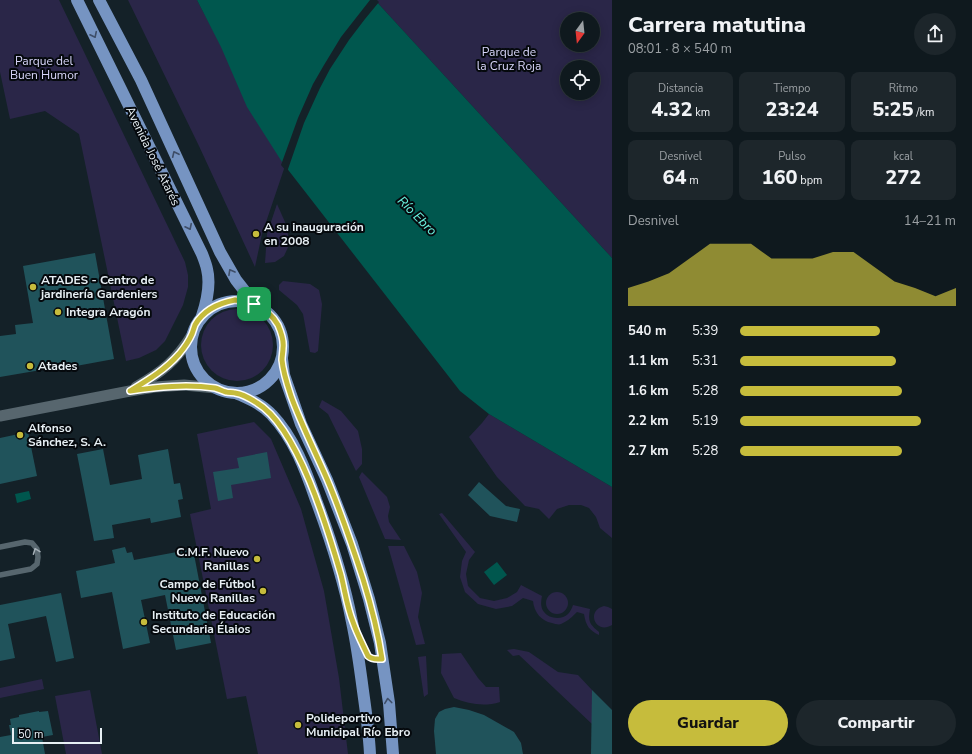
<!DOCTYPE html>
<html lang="es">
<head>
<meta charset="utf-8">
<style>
  body { margin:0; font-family:"Nunito Sans",sans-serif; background:#1d262b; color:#f1f3f6; height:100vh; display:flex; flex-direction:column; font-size:15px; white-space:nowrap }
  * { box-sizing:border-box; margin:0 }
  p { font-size:13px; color:#9ba0a4 }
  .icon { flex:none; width:22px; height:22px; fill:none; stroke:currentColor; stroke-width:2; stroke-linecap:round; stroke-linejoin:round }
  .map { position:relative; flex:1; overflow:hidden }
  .details { display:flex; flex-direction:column; background:#0f191e; width:360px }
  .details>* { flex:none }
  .needle { width:26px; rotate:195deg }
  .fabs { position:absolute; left:560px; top:12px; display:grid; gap:8px }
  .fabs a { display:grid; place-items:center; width:40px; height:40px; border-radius:50%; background:#0f191e; box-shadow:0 2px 10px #0003,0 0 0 1px #2f383c; font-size:20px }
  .scale { position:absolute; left:12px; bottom:10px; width:90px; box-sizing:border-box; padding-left:4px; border:2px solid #e7eff4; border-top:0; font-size:11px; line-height:14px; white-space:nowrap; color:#e7eff4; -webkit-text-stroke:3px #05090d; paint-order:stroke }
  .pin { position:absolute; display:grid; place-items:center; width:34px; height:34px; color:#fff; margin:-17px; border-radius:8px; box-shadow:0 2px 6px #0006 }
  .round { display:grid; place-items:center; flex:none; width:42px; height:42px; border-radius:21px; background:#1d262b }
  .headline { display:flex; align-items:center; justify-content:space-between; height:68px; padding:0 16px }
  h1 { font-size:22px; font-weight:800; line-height:30px }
  .figures { display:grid; grid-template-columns:repeat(3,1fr); gap:6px; height:68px; padding:4px 16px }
  .figures div { display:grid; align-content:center; border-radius:8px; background:#1d262b; text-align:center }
  .figures b { font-size:20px; font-weight:800 }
  .figures small { font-size:11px; font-weight:400 }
  .figures p { font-size:11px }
  .chart { height:112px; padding:8px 16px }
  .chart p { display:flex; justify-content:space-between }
  .chart svg { width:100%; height:72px; margin-top:4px; fill:#c6bc3c; opacity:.7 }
  .button { display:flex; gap:8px; margin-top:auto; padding:8px 16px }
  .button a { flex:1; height:46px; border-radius:24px; background:#c6bc3c; color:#111; font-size:16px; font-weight:800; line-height:46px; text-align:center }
  .button a+a { background:#1d262b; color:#f1f3f6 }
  ul { padding:0 16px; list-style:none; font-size:13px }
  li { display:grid; grid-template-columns:64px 48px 1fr; align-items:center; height:30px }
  li i { height:10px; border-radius:5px; background:#c6bc3c }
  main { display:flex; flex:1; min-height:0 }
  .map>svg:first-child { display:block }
</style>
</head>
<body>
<main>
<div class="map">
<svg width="612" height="754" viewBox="0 0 612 754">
  <rect width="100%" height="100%" fill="#142128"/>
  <!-- green -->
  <g fill="#2a2648" fill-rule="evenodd">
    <path d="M0,0H59L185,262L188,275V287L183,305L165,341L156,350L139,358L126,361L79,134L45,111L10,119L0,72Z"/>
    <path d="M128,0H197L285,166L262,234L255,267L199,146Z"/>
    <path d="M375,0H612V258ZM567,19H593V45H567ZM567,67H593V93H567Z"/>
    <path d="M277,204L285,222L290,243L284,256L275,262L265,263L267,234Z"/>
    <path d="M283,281L310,284L319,290L322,304L318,351L315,353L310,352L303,314L297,305L279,290V285Z"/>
    <circle cx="237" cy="345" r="36"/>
    <path d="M322,400L341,411L358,431L362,449V464L356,471L328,414L319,407Z"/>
    <path d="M489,414L612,487V538L600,528L596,517L589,508L581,505H569L557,509L549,519L539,509L525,506L497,477L469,437L482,423Z"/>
    <path d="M254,422L271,439L301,509L324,591L339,678L348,754H258L246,696L227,699L190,514L211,509L197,434Z"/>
    <path d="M362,472L387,497L390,507L388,516L389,522L401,540L385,539L359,477Z"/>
    <path d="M442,513L475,552L469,560L466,574L468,586L480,598L494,601L507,598L517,592L521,585L542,596C541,601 540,607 544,612C549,619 562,620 568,614C570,612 572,608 573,605L590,609C588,621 589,624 599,632V635C589,630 586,626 584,614L577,612C572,617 568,621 561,624C559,625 555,624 552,623C541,621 534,612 533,601L523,598L512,606L496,609L478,604L465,592L460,577L462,561L466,552L439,514Z"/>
    <path d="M388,546H404L417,572L422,593L418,617L425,644L416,645Z"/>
    <circle cx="557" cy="603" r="11"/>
    <path d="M604,606L608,607L612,609V625C596,635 585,611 604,606Z"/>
    <path d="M514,649L529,652L558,672L578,675L592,690V724L519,655L513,656L507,650Z"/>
    <path d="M461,653L478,678L486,687H499L500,702C484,707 469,704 454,698L441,673L442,654Z"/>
    <path d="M426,656L428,694L424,697L418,657Z"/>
    <path d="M42,679L44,689L0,698V688Z"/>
    <path d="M90,690L102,754H66L55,696Z"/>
  </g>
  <!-- water -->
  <g fill="#00574e">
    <path d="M197,0H375L612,258V487L489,414L460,391L282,162L247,107L221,47Z"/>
    <path d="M29,491L31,499L17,503L15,494Z"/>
    <path d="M497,562L507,575L494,585L484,572Z"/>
  </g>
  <!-- pier -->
  <path fill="#142128" d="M370,0H377L379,2L365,19L349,40L330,69L320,88L304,123L287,172L281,165L298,118L313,84L324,65L341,37Z"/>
  <!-- building -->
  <g fill="#20535b">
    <path d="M95,253L114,359L76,366V364L0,377V336L16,334L15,325L33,323L23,266Z"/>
    <path d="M28,432L37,476L0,484V438Z"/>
    <path d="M103,449L110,485L142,479L138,455L168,449L174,484L180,483L183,499L178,500L181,517L151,523L150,518L112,525L114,538L94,541L77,454Z"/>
    <path d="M267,452L271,478L231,485L233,498L218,501L213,472L239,468L237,458Z"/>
    <path d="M479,482L506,506L520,509L517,522L490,516L468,495Z"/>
    <path d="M125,547L127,553L132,552L134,560L193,549L211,643L176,650L165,595L141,600L150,643L123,649L112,592L81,598L76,571L115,563L112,550Z"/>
    <path d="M61,593L74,658L56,662L46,616L8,624L15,658L0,661V605Z"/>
    <path d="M592,690L612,710V754H591Z"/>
    <path d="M454,707L469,710L484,715L514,732L521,743L523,754H436L434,731L435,719L439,712L445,709Z"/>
    <path d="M39,711V712L48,711L53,735L42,737L45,754H0V737L11,735L9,725H11L10,719L19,717V715Z"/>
  </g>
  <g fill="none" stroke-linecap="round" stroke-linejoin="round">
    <!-- lane -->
    <g stroke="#57666e" stroke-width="5.5">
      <path d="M0,547L25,542L32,543L37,549L38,557L37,564L31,569L0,575"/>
      <path d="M360,638C362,644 366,656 372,658C375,660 379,659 382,659"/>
    </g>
    <!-- street -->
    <g stroke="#57666e" stroke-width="11">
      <path d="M136,387C162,372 176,361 192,335"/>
      <path d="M0,416L130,391L155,387L184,385L216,388"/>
    </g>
    <!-- primary -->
    <g stroke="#7694c2" stroke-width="12">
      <path d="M77,0L202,254C204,259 206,264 207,269C211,285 207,301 202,316"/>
      <path d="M99,0L141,80L220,252L236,280L254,303"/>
      <circle cx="237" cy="347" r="46"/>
      <path d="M282,359L284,375L291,395L301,424L327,480L352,544L369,599L380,643L389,703L393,754"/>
      <path d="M236,393C249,399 262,404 272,415C294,438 306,471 316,500C331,540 344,581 352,622C357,645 360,668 363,691C366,712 369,733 370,754"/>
    </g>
  </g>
  <!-- one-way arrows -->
  <defs><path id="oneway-chevron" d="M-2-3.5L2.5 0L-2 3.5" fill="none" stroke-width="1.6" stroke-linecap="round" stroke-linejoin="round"/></defs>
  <g stroke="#3e4e68">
    <use href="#oneway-chevron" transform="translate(94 35) rotate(64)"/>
    <use href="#oneway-chevron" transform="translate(175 154) rotate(-115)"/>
    <use href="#oneway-chevron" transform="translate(189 227) rotate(64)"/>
    <use href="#oneway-chevron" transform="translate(231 272) rotate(-119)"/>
    <use href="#oneway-chevron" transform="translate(388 701) rotate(-97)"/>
  </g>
  <use stroke="#a6b1b8" href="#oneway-chevron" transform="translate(36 551) rotate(-111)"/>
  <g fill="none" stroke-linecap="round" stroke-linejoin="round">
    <!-- route casing -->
    <g stroke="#fff" stroke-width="8">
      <path id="route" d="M235,300C253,302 269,309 278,325C281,332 284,341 283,348C283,352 282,356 282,360C283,372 287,384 291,396C301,424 315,451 327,479C341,512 352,545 363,579C371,605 378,632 382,659C377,659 372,660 368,656C363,645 357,634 353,622C347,607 345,591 341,575C328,530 298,427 257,403C251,399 242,394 235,393C232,392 229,393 226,392C222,391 219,389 215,388C186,384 158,387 130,391C148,380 165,370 179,354C184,348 189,341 192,334C193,331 194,328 195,325C204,309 219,303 235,300Z"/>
    </g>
    <!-- route -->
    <use href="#route" stroke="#c6bc3c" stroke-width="5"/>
  </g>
  <!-- markers -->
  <g fill="#c6bc3c" stroke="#05090d" stroke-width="1.5">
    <circle cx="256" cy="234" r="4"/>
    <circle cx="33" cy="287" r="4"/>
    <circle cx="58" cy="312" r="4"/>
    <circle cx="30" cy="366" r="4"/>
    <circle cx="20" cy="435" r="4"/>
    <circle cx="257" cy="559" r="4"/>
    <circle cx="263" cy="591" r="4"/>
    <circle cx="144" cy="622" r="4"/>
    <circle cx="298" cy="725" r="4"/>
  </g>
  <g text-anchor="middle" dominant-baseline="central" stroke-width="4" stroke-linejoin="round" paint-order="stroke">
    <!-- park labels -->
    <g font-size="12" fill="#d9d7fb" stroke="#05090d">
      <text x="509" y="52">Parque de<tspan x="509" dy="14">la Cruz Roja</tspan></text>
      <text x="44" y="61">Parque del<tspan x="44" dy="14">Buen Humor</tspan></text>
    </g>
    <!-- street labels -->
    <g font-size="12" fill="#e7eff4" stroke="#05090d">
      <text transform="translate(153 156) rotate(64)">Avenida José Atarés</text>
    </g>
    <!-- poi labels -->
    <g font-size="12" font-weight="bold" fill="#e7eff4" stroke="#05090d" text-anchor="start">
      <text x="264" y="227">A su inauguración<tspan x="264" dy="14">en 2008</tspan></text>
      <text x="41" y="280">ATADES - Centro de<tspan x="41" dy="14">jardinería Gardeniers</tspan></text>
      <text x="66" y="312">Integra Aragón</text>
      <text x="38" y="366">Atades</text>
      <text x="28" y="428">Alfonso<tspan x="28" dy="14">Sánchez, S. A.</tspan></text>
      <text x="249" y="552" text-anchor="end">C.M.F. Nuevo<tspan x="249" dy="14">Ranillas</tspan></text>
      <text x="255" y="584" text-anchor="end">Campo de Fútbol<tspan x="255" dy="14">Nuevo Ranillas</tspan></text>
      <text x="152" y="615">Instituto de Educación<tspan x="152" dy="14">Secundaria Élaios</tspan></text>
      <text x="306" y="718">Polideportivo<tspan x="306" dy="14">Municipal Río Ebro</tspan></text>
    </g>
    <!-- water labels -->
    <g font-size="13" font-style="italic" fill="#6bf4e1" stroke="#05090d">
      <text transform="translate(417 216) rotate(45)">Río Ebro</text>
    </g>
  </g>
</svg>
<div class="fabs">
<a><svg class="needle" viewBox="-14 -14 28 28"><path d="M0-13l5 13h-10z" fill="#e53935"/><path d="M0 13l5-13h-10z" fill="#9ba0a4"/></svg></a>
<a><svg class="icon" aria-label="locate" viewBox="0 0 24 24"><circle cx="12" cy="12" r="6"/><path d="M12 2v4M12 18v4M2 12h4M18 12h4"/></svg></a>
</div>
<div class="scale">50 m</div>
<div class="pin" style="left:254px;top:304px;background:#1e9e55"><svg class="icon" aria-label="arrive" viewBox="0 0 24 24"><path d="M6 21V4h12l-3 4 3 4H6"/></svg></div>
</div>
<section class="details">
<div class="headline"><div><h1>Carrera matutina</h1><p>08:01 · 8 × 540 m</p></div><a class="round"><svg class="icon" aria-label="share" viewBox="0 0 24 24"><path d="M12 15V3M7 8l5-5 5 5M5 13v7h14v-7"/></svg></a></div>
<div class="figures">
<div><p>Distancia</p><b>4.32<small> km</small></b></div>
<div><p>Tiempo</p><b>23:24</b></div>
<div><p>Ritmo</p><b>5:25<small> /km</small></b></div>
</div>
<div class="figures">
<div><p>Desnivel</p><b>64<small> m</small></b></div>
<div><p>Pulso</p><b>160<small> bpm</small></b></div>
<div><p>kcal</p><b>272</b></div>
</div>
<div class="chart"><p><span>Desnivel</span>14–21 m</p>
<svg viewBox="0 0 160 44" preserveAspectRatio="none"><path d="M0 44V33L10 29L20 24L30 15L40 6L50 6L60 6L70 15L80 15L90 15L100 11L110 11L120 20L130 29L140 33L150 38L160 33V44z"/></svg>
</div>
<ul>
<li><b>540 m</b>5:39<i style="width:65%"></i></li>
<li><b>1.1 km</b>5:31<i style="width:72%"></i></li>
<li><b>1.6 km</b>5:28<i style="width:75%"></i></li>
<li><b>2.2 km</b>5:19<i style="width:84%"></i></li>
<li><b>2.7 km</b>5:28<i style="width:75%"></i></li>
</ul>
<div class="button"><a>Guardar</a><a>Compartir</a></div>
</section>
</main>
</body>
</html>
